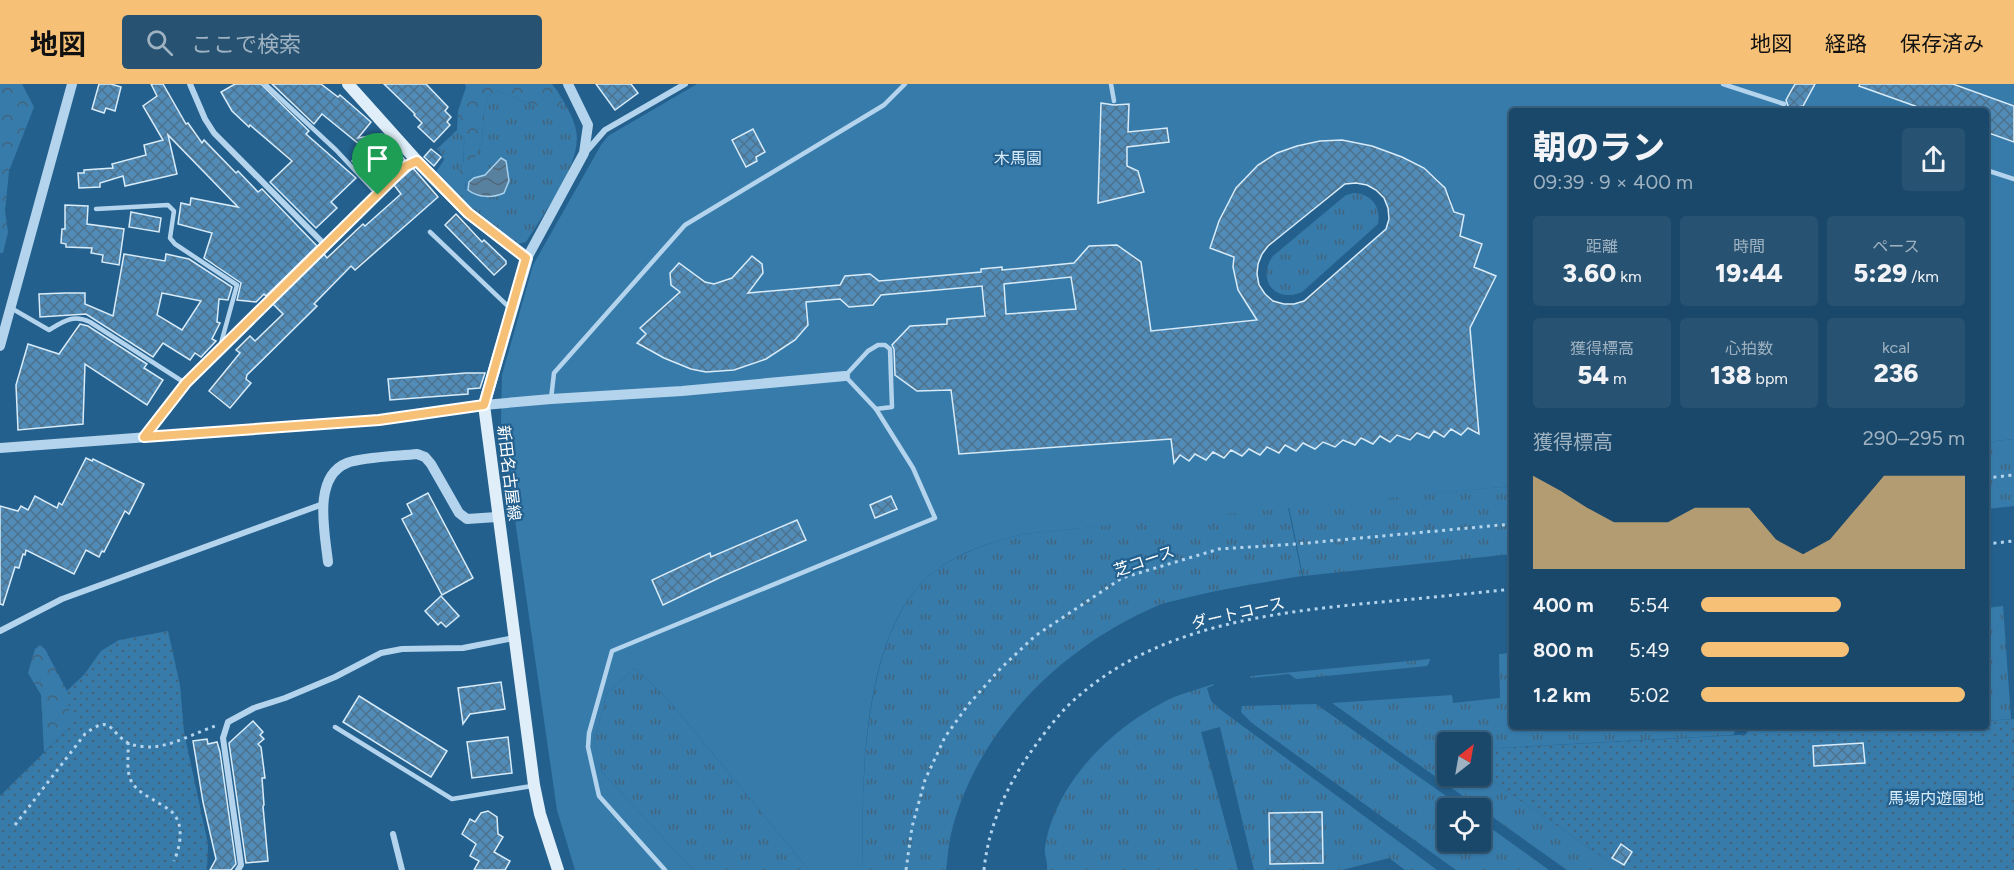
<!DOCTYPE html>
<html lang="ja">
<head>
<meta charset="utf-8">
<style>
  body { margin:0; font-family:Figtree,"Noto Sans JP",sans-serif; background:#275272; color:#f1f3f6; height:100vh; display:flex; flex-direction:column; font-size:22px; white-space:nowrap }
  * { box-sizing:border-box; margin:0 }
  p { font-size:20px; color:#9fb2c1 }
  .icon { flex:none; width:33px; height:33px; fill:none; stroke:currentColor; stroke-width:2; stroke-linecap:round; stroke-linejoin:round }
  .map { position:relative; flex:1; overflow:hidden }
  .drawer { position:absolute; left:1509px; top:24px; width:480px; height:621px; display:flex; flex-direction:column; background:#1a486a; border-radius:6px; box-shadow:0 2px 4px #0004,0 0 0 2px #38607e }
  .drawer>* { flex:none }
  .needle { width:39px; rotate:31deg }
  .controls { position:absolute; left:1437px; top:648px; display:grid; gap:12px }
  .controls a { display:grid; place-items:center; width:54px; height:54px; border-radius:6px; background:#1a486a; box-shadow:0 2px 4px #0004,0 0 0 2px #38607e; font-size:30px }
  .pin { position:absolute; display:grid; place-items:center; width:51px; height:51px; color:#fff; margin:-62px -26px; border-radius:50% 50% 50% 0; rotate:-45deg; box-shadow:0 0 6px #0007 }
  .pin .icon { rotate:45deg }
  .round { display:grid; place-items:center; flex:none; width:63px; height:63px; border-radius:6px; background:#275272 }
  .overview { display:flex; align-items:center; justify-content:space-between; height:102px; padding:0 24px }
  h1 { font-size:33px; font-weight:800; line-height:45px }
  .metrics { display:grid; grid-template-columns:repeat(3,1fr); gap:9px; height:102px; padding:6px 24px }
  .metrics div { display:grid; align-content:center; border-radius:6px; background:#275272; text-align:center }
  .metrics b { font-size:26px; font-weight:800 }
  .metrics small { font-size:16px; font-weight:400 }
  .metrics p { font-size:16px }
  .chart { height:168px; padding:12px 24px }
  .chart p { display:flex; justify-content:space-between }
  .chart svg { width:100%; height:108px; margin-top:6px; fill:#f6c076; opacity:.7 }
  ul { padding:0 24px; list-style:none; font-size:20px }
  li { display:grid; grid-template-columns:96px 72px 1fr; align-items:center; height:45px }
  li i { height:15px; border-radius:8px; background:#f6c076 }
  header { display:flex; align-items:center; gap:36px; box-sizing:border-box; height:84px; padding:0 30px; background:#f6c076; color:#111 }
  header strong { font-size:28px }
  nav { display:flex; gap:33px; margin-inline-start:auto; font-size:21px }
  .search { width:420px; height:54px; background:#275272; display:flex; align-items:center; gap:15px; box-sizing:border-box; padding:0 21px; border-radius:6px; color:#9fb2c1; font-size:22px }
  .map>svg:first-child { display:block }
</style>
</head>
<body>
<header>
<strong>地図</strong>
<div class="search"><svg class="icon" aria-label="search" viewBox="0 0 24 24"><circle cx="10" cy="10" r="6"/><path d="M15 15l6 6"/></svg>ここで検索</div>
<nav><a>地図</a><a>経路</a><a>保存済み</a></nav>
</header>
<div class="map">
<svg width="2014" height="786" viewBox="0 0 2014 786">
  <defs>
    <pattern id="grass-tufts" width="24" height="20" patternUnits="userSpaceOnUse" patternTransform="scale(1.5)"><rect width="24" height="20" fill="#377bab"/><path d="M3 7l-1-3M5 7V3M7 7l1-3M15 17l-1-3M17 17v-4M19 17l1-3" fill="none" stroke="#42647c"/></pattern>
    <pattern id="forest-crowns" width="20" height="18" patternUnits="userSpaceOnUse" patternTransform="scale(1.5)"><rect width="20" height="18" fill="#377bab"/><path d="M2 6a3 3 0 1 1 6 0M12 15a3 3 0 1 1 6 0" fill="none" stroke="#42647c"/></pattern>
    <pattern id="park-dots" width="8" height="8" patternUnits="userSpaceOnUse" patternTransform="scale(1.5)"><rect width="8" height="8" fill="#377bab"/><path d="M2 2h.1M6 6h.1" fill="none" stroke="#42647c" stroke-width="1.8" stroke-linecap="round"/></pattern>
    <pattern id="water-waves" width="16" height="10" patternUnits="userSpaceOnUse" patternTransform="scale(1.5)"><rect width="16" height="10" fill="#5881a0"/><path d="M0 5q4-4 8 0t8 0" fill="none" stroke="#53697a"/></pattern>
    <pattern id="building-cross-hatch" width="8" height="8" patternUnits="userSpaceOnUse" patternTransform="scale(1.5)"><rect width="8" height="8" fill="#508cb7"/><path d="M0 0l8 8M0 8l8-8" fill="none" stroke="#4e728c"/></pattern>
  </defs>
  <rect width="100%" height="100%" fill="#23608e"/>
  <!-- grass -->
  <g fill="url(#grass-tufts)" fill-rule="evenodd">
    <path d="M498,7L533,21L562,18L558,8C565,20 573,32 576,46C583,79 544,129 526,158L517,160C486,139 460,115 436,88L444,76L442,71L437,65L457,46L463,53L465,59L463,63L465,106L466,98L475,88V72L482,58L484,27L488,12ZM498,76L506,77L509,97L468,106L469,98L474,94L485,91Z"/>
    <path d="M1354,109C1371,110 1381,122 1378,140L1302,208C1275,220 1256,195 1273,172L1346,111Z"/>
    <path d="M2014,355V422L1986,425V358Z"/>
    <path d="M1512,402V470L1303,492L1289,423Z"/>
    <path d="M1288,423L1302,492C1266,498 1230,503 1194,512C1183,515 1170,517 1159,521C1062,562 976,646 951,750C948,762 948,774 946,786H863C861,704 862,541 935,487C961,468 992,458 1023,450Z"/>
    <path d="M2003,522L2011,635L1986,637V524Z"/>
    <path d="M1512,569V642H1738L1733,651L1481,665L1480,658H1448V692H1480L1481,689L1621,786H1567L1332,619L1452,611L1453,619L1500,614L1499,570Z"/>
    <path d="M1430,575L1429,579L1427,582L1296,595L1289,590L1250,594L1251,592Z"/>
    <path d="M635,584L666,613L809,786H693L602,688L598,676L594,657L607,609Z"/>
    <path d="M1213,600L1214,601L1207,604L1211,617L1221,626L1437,786H1405L1389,774L1342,786H1254L1220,643L1201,648L1238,786H1047C1048,776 1044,772 1045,764C1054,702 1108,647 1162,619C1178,610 1197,606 1213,600Z"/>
    <path d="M1316,620L1463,724H1448V758H1480L1481,737L1549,786H1456L1252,639L1241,628L1242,622Z"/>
    <path d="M1750,642H1905L1745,652Z"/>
  </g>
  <!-- forest -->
  <g fill="url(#forest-crowns)">
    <path d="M0,0H22L34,23L9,87L5,127L8,148L3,169H0Z"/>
    <path d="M465,0H552L558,8L562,18L559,24L533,21L498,7L488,12L484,27L482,58L475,72V88L466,98L463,109H459L451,102L464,78L463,63L465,58L463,53L457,46L458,27L466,3Z"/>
    <path d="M40,561L45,565L67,607L84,591L96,599L71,642L44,668L41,611L28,589L35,565Z"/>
  </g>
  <!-- park -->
  <g fill="url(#park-dots)">
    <path d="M168,547L180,601L184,648L208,760L207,786H0V712L71,642L67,607L84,591L101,567L119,556Z"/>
    <path d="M2014,635V786H1621L1481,689V665L1905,642H1986V637Z"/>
  </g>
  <!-- pitch -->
  <path fill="#377bab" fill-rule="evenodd" d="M697,0H2014V355L1986,358V27H1512V402L1023,450C992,458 961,467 935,487C861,542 861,702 863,786H809L666,613L635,584L607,609L594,657L602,688L693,786H575L557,726L501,339L502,291L533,181L601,61L608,52ZM1342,56C1372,60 1459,86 1452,128L1464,131L1460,152L1481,160L1474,183L1496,192L1470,244L1479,349L1468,344L1461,351L1451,345L1444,353L1434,347L1428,354L1417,349L1410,356L1397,351L1390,358L1380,352L1361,354L1355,361L1343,356L1335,363L1323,358L1315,365L1303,359L1296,367L1285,361L1279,369C1264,362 1254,360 1242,372L1231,366L1224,374L1213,368L1195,370L1189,377L1180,371L1174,378L1157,247L1266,235C1243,221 1231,200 1235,173L1210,164C1231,92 1265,59 1342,56Z"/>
  <!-- water -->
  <path fill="url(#water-waves)" stroke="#a7d1ec" stroke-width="1.5" d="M501,74L506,77L509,97L504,109C493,114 478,114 468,106L469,98L474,94L485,91Z"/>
  <!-- building -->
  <g fill="url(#building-cross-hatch)" stroke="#d8ebf9" stroke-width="1.5" fill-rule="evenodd">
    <path d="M99,0H111L121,3L115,27L106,24L104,29L92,25Z"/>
    <path d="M151,0H163L186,40L188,39L202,59L204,56L236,89L238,87L258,108L262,105L317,162L266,212L264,210L256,218L237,216L241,199L204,174L212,149L178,140L181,119L190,121L191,114L238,123L168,51L177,90L125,102L123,92L100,99V103L79,104L78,89H84V86L113,84L112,80L146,71L144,61L163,56L143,22L157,12Z"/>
    <path d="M235,0H261L309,47L306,50L356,94L331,118L337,124L316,144L270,98L292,77L250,41L249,43L232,27L221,8Z"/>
    <path d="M272,0H321L338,13L340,11L371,38L358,54L382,50L405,76L387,93L382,87L372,97L352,77L365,65L322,30L314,40Z"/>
    <path d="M384,0H426L448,23L445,27L451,33L447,38L450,41L434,58L418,43L422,39L414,31L415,30Z"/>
    <path d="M596,0H631L638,9L615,26Z"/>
    <path d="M1795,0H1815L1803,22L1798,23L1797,27H1781L1788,22L1786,16Z"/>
    <path d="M1860,0H1953L2014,22V58L1986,48V27H1929L1859,2Z"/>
    <path d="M1101,19L1114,21L1129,20L1128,48L1167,44L1169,58L1127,63V82L1138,87L1144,108L1098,119Z"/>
    <path d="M753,45L765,68L756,73L757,77L746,83L732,56Z"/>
    <path d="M1342,56L1372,62L1402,73L1424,84L1445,104L1454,128L1464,131L1460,152L1482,160L1474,183L1496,192L1470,244L1479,350L1468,344L1461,351L1451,345L1444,353L1434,347L1429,354L1417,349L1410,356L1397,351L1390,358L1380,352L1373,360L1361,354L1355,361L1343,356L1335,363L1323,358L1315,365L1303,359L1296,367L1285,361L1279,369L1267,363L1260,371L1249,365L1242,372L1231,366L1224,374L1213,368L1206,376L1195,370L1189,377L1180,371L1174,379L1171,355L959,370L951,306L917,307L895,291L894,265L892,261L910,242L947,240V235L985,232L982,202L881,211L873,221L849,223L840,215L806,218L808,241L795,256L766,275L734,286L706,288L691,285L664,274L637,259L646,250L640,244L680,208L671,201L670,189L679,179L705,198L714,200L732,194L752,172L762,180L763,189L748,209L840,201L845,192L870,190L879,197L981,188V185L1002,183V186L1074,179L1089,162L1117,161L1141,178L1151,247L1257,236L1238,206L1233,183L1234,173L1210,164L1219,137L1236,104L1258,81L1277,69L1297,62L1320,57ZM1356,99L1367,101L1376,106L1384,114L1388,124L1389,135L1386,145L1304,217L1294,220H1284L1273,217L1265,210L1259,201L1257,190L1258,180L1262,170L1268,162L1345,100ZM1071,193L1076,225L1006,230L1004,200Z"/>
    <path d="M431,65L441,73L434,82L424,73Z"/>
    <path d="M413,84L438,113L355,186L351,182L314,220L317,222L247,291L246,295L251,299L230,324L209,307L240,269L236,266L250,252L255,257L283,230L273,220L324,170L327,174L363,140L365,142L401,110L394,101Z"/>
    <path d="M65,121L88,122L87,140L124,145L119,181L102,178L103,171L91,169L92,164L66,163V160L61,159L62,145H65Z"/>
    <path d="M131,128L161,134L159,148L129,143Z"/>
    <path d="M456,130L482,158L484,156L506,177V180L494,191L445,141Z"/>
    <path d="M124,170L165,177L166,170L189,175L232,203L228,216L219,215L217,238L220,239L212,255L216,257L201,273L195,269L190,276L163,259L153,273L86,230L40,233L39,210L65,209H85V220L113,232ZM162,209L201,217L182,246L157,231Z"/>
    <path d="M80,240L88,242L147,280L144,284L163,296L147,321L85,280L83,340L18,346L16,301L28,260L59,270Z"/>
    <path d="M466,289H485L480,304L468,305V310L390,316L388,295Z"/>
    <path d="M86,374L92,377L93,375L144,400L129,430L125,427L104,468L102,467L99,473L86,466L74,490L26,466L25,471L23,470L19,484L15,483L3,521L0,520V422L18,427L21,422L28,426L35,412L57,424L59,419L62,421Z"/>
    <path d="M428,409L473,494L442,511L402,435L412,430L407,420Z"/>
    <path d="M891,412L897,425L875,434L870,421Z"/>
    <path d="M797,436L806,456L721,493L663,521L652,496L710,469L711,473Z"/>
    <path d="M441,512L459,532L446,543L441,538L438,541L425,527Z"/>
    <path d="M501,598L505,625L470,630L463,640L458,604Z"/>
    <path d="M359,612L447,667L431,693L343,638Z"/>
    <path d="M253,637L263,648L260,651L264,655L258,660L261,663L265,694H262L264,721L263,722L268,777L246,779L229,659Z"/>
    <path d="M508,653L512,689L472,694L467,658Z"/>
    <path d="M207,655L208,660L217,658L220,668L236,780L231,786H210L216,775L203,718L193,657Z"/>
    <path d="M1863,659L1865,679L1814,682L1813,662Z"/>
    <path d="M488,727L497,733L498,750L503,753L494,768L510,777L505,786H474L479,777L470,772L476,760L462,750L470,735L475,738L481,729Z"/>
    <path d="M1322,728L1323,779L1270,780L1269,729Z"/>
    <path d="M1621,760L1632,768L1624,781L1612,774Z"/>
  </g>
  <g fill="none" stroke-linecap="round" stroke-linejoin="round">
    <!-- path -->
    <g stroke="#b3d4ec" stroke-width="3" stroke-dasharray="3 4.5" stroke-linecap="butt">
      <path d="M1986,394L2014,391"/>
      <path d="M1986,460L2014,457"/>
      <path d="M128,658C129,672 125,689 133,700C138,707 145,711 152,715C158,719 166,723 172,728C185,741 180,763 174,777"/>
      <path d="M15,741L85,650C112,629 109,648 128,659C133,662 145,663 151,663C172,662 195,649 215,642"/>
      <path d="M906,786L912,743L925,696L945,653L968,621L1001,584L1035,552L1122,494L1219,465L1296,460L1512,440"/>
      <path d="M984,786C988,744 1006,703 1030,669C1045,648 1061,626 1081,610C1163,540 1277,528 1381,518C1424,514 1468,510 1512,505"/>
    </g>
    <!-- service -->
    <g stroke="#b3d4ec" stroke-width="4.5">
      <path d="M265,0L336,66L378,111"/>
      <path d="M1111,0L1114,17"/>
      <path d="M1723,0L1784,20"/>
      <path d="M1801,26L1806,27"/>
      <path d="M1986,86L2014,95"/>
      <path d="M96,125L168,121L174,127L170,154L175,160L237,201L220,263"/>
      <path d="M430,148L511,225"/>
      <path d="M11,224L49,246C64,237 73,230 90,238L185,299"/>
      <path d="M878,261H885L890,265L892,323L876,325L845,292L868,267Z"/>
      <path d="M551,315L554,289L685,141L884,21L905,0"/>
      <path d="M335,643L452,715L532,702"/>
      <path d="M665,786L599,712L588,663L589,649L612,567L935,434L913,384L876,325"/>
    </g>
    <!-- minor -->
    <g stroke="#b3d4ec" stroke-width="6">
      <path d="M190,0L205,35L214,49L326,162"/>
      <path d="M585,69L605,46L685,0"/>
      <path d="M144,353L185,299L406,82L416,77"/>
      <path d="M0,547L62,515L323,420"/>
      <path d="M393,750L402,786"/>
      <path d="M238,786L241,781L223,654L228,638L254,624L285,614L335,593L381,569L402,565L463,564L514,554"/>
    </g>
    <!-- tertiary -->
    <g stroke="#b3d4ec" stroke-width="10">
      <path d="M527,174L584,69L588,41L568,0"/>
      <path d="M0,262L72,0"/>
      <path d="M0,364L379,336L484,321L551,315L682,307L845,292"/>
      <path d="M328,478C325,449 312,393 347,379C362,373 400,372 417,370L425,373L431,380L459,429L467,435L497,433"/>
    </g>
    <!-- secondary -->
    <path stroke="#dfeef9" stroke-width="12" d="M348,0L417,77L468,129L527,174L484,321L534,701L540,730L558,786"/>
  </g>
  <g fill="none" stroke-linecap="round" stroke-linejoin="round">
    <!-- route casing -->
    <g stroke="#fff" stroke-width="12">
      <path id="route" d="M417,77L468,129L526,174L484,321L379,336L144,353L186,299L406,82Z"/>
    </g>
    <!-- route -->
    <use href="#route" stroke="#f6c076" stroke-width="8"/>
  </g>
  <g text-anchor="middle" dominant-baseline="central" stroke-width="4.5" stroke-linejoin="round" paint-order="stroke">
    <!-- park labels -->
    <g font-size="16" fill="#d8ebf9" stroke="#23608e">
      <text x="1018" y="74">木馬園</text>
      <text x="1936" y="714">馬場内遊園地</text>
    </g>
    <!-- street labels -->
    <g font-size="16" fill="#fff" stroke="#23608e">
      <text transform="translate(509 389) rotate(83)">新田名古屋線</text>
      <text transform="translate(1144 477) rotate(-19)">芝コース</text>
      <text transform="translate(1238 529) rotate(-13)">ダートコース</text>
    </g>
  </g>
</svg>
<div class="controls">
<a><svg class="needle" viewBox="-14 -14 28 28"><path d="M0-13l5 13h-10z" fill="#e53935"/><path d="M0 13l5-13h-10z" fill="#9fb2c1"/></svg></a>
<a><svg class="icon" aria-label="locate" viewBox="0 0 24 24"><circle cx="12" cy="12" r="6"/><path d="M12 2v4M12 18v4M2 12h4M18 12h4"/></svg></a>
</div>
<div class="pin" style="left:378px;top:111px;background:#1e9e55"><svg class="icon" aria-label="arrive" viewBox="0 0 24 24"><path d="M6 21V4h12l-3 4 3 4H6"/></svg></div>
<section class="drawer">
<div class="overview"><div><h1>朝のラン</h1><p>09:39 · 9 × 400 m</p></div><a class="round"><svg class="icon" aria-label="share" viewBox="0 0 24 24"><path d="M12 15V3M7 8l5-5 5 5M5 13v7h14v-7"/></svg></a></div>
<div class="metrics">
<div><p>距離</p><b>3.60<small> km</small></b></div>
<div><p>時間</p><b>19:44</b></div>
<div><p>ペース</p><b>5:29<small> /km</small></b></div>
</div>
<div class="metrics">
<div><p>獲得標高</p><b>54<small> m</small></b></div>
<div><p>心拍数</p><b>138<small> bpm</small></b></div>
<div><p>kcal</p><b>236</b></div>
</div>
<div class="chart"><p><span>獲得標高</span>290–295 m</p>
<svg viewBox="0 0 160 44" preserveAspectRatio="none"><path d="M0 44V6L10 12L20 19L30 25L40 25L50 25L60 19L70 19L80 19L90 32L100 38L110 32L120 19L130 6L140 6L150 6L160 6V44z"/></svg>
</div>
<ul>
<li><b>400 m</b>5:54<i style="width:53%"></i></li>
<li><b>800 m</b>5:49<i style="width:56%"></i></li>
<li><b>1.2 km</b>5:02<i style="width:100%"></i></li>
</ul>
</section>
</div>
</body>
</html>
